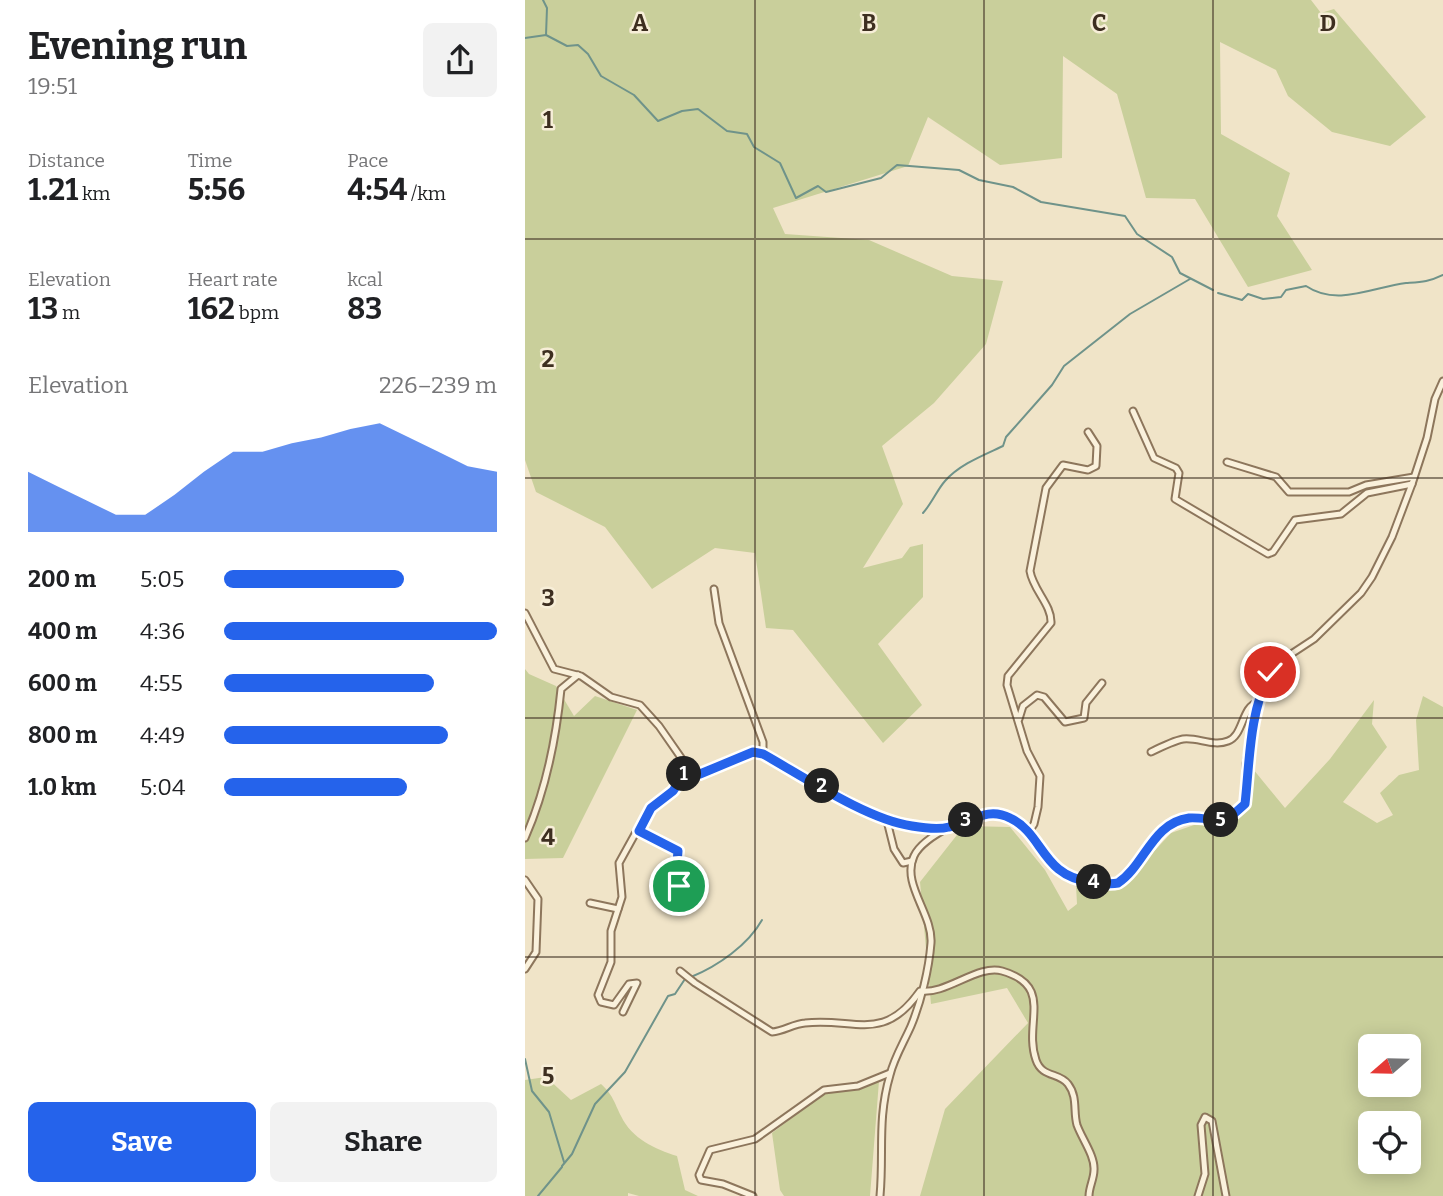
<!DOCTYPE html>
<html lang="en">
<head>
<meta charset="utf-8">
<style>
  body { margin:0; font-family:Bitter,serif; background:#f2f2f2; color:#202124; height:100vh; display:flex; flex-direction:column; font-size:26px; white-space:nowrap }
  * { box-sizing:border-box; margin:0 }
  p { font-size:23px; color:#757577 }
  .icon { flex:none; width:38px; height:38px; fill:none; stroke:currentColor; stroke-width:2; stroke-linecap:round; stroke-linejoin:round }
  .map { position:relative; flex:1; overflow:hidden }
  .drawer { display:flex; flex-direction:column; background:#fff; width:525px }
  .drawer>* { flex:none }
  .needle { width:46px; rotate:250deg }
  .controls { position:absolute; left:833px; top:1034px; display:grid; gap:14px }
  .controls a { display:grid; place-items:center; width:63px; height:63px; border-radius:10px; background:#fff; box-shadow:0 4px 18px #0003; font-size:35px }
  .pin { position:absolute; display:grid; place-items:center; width:60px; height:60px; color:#fff; margin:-30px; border:4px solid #fff; border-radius:50%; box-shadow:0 2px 7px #0007 }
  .km { position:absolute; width:35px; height:35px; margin:-18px; border-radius:50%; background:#222; color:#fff; font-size:19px; line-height:35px; text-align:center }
  .round { display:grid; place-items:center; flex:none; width:74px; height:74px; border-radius:10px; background:#f2f2f2 }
  .overview { display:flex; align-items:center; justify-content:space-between; height:119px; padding:0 28px }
  h1 { font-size:38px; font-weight:700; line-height:52px }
  .metrics { display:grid; grid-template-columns:repeat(3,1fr); gap:10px; height:119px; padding:7px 28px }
  .metrics div { display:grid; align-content:center }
  .metrics b { font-size:30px; font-weight:700 }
  .metrics small { font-size:19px; font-weight:400 }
  .metrics p { font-size:19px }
  .chart { height:196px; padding:14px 28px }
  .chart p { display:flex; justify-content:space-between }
  .chart svg { width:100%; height:126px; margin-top:7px; fill:#2563eb; opacity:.7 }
  .action { display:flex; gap:14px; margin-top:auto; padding:14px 28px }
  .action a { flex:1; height:80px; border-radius:10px; background:#2563eb; color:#fff; font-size:28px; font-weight:700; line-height:80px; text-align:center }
  .action a+a { background:#f2f2f2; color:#202124 }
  ul { padding:0 28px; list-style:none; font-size:23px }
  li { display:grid; grid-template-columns:112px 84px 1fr; align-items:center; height:52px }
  li i { height:18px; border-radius:9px; background:#2563eb }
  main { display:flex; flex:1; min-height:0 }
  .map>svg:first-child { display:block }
</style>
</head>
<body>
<main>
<section class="drawer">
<div class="overview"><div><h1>Evening run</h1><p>19:51</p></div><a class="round"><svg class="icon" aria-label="share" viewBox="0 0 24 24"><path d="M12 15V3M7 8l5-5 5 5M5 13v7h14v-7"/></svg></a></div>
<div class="metrics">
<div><p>Distance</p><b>1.21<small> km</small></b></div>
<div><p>Time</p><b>5:56</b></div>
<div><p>Pace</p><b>4:54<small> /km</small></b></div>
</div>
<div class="metrics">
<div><p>Elevation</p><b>13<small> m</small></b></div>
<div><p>Heart rate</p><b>162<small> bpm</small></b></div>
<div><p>kcal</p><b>83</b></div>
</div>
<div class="chart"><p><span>Elevation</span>226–239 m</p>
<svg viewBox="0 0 160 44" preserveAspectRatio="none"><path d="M0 44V23L10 28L20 33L30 38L40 38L50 31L60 23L70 16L80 16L90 13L100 11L110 8L120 6L130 11L140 16L150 21L160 23V44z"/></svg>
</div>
<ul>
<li><b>200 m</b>5:05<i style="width:66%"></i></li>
<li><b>400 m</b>4:36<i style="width:100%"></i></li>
<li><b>600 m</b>4:55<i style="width:77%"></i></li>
<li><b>800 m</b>4:49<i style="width:82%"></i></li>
<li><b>1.0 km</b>5:04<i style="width:67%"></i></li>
</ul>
<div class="action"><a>Save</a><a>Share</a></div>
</section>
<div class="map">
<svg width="918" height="1196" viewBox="0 0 918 1196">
  <rect width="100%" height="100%" fill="#f0e4c8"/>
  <!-- green -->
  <g fill="#c9cf9b" fill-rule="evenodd">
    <path d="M0,0H786L796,13L809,9L901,117L865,146L807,132L763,96L751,70L695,42L696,134L765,173L752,216L787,270L723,287L670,199L621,198L592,94L538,56L537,158L475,165L403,117L383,166L248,208L260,234L344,240L427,276L478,281L461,344L409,403L357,446L378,504L338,568L377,558L385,547L398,544V597L353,644L397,705L358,743L268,630L241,628L230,553L190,548L127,589L80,527L11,492L0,460Z"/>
    <path d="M0,669L4,674L31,686L49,716L70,696L112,710L38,858L0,859Z"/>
    <path d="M898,696L918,707V1196H395L420,1109L503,1023L482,988L406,1004L395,882L439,826L485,827L520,870L543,911L552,904L551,885L596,887L646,833L669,825L708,826L727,800L728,769L760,808L805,759L849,700L847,724L862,747L818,802L852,823L868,815L855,793L874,775L894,770L891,720ZM845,1046H884V1085H845ZM845,1124H884V1162H845Z"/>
    <path d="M21,1077L46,1100L76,1084C88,1095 89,1102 96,1116C107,1139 130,1149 152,1156L160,1190L173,1196H114L103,1193V1196H0V1080Z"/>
    <path d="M354,1081L345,1196H259L255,1190L247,1133L301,1092L336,1088Z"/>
  </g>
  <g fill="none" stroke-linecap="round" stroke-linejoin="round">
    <!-- stream -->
    <g stroke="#6f938a" stroke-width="2">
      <path d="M18,0L22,8L21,35"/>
      <path d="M0,38L21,35L42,46L53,45L63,54L76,76L109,95L133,121L157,111L173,109L202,131L222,134L229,147L255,163L271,198L293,186L301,192L356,178L372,165L434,170L454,180L488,187L516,202L600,216L612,234L647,257L655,273L688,290"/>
      <path d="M693,293L717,300L723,294L738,299L756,297L761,290L781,286C812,307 848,287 881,283C895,282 904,282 918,275"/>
      <path d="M398,513C407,503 412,490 420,481C435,464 459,455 478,446L481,437L527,385L539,366L605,314L665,279"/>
      <path d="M166,977C193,966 223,945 237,920"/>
      <path d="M0,1059L7,1091L24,1112L39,1162"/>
      <path d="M37,1166L47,1154L70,1104L100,1072L143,996L150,994L160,979"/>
      <path d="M13,1196L37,1167"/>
    </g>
    <!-- minor casing -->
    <g stroke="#8d765c" stroke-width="9">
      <g id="minor">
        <path d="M608,411L629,458L651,468L654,473L650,499L743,554L748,552L770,520L816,514L842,493L887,484"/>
        <path d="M702,462L751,477L764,492H824L841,485L889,477"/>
        <path d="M189,589L194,623L238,742V754"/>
        <path d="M0,613L29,669L56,676L86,697L115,705L134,726L166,772L180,773L233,752L362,821L385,826L422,827"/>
        <path d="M494,719L498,706L512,695L519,697L540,722L559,718L561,703L577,683"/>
        <path d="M626,752C636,747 648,741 658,739C673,737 688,747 703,741C719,735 716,707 733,702"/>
        <path d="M362,821L369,849L378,863L387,861"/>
        <path d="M114,831L153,851L152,881L164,905"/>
        <path d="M503,833L509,824L513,807L515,776L502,751L482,685L483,676L526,623C527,605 508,590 505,571L521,488L538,465L563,470L571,466L572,446L563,432"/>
        <path d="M0,838C21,790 31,740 36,689L53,675"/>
        <path d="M0,880L13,899L11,952L0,969"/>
        <path d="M65,903L93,909"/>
        <path d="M155,971L170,983L247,1032C259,1031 268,1024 280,1023C329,1017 358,1044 395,991C421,995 453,964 477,971C530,986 498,1023 511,1060C517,1078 534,1072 543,1084C553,1097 548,1111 552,1125C557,1139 570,1156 569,1170C569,1179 564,1187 564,1196"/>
        <path d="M98,1012L112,983L104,984L89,1005L76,1002L73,995L86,962V931L97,897L94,863L110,834L118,827L126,808L148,791L163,769"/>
        <path d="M228,1196L198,1184L176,1180L174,1175L185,1150L230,1139L299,1090L333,1086L365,1073"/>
        <path d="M355,1196C359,1153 352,1119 365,1075C369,1058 379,1042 386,1026C396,1002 404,969 406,943C408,914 376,884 389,856C398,836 449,812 471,814C515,818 516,891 588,884C610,882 626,837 646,824C665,812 688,826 708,818L720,804L721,764L736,689L751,664L789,639L836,593L847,577L867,537L887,484L902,438L910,399L918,381"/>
        <path d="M673,1196L680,1174L676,1125L680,1117L687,1121L701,1196"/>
      </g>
    </g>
    <!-- minor -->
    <use href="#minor" stroke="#faf1dc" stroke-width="5"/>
  </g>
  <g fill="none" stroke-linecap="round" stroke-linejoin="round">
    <!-- route casing -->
    <g stroke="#fff" stroke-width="14">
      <path id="route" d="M154,886L151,874L153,851L114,831L126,808L148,791L163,769L175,774L228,752L238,754C279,777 343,820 387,826C399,828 413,830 424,827C446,823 461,806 485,818C519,834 516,876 566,882C575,883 584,885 593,883C620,865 627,823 664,818C676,817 689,821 702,820L720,804C725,759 724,714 745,672"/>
    </g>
    <!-- route -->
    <use href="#route" stroke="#2563eb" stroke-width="9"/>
  </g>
  <!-- grid -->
  <path fill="none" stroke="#3d2e20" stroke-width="2" stroke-opacity="0.55" d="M230,0V1196M459,0V1196M688,0V1196M0,239H918M0,478H918M0,718H918M0,957H918"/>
  <g font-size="23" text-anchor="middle" font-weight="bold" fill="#3d2e20" stroke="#f7eed8" stroke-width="5" stroke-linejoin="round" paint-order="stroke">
    <text x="115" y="31">A</text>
    <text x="344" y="31">B</text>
    <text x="574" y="31">C</text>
    <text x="803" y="31">D</text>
    <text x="23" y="128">1</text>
    <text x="23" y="367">2</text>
    <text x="23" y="606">3</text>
    <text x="23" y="845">4</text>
    <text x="23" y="1084">5</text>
  </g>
</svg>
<div class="controls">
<a><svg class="needle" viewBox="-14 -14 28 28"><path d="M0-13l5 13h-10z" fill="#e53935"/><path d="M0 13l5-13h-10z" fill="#757577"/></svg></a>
<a><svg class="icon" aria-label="locate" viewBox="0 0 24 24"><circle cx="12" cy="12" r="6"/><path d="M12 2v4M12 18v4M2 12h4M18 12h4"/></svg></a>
</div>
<div class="pin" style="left:154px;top:886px;background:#1e9e55"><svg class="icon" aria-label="arrive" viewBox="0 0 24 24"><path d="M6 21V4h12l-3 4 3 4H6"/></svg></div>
<div class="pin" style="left:745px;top:672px;background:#d93025"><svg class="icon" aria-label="check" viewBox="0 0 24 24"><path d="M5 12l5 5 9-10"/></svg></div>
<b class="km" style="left:159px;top:774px">1</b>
<b class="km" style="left:297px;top:786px">2</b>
<b class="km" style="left:441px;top:820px">3</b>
<b class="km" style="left:569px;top:882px">4</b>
<b class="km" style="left:696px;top:820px">5</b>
</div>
</main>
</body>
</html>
